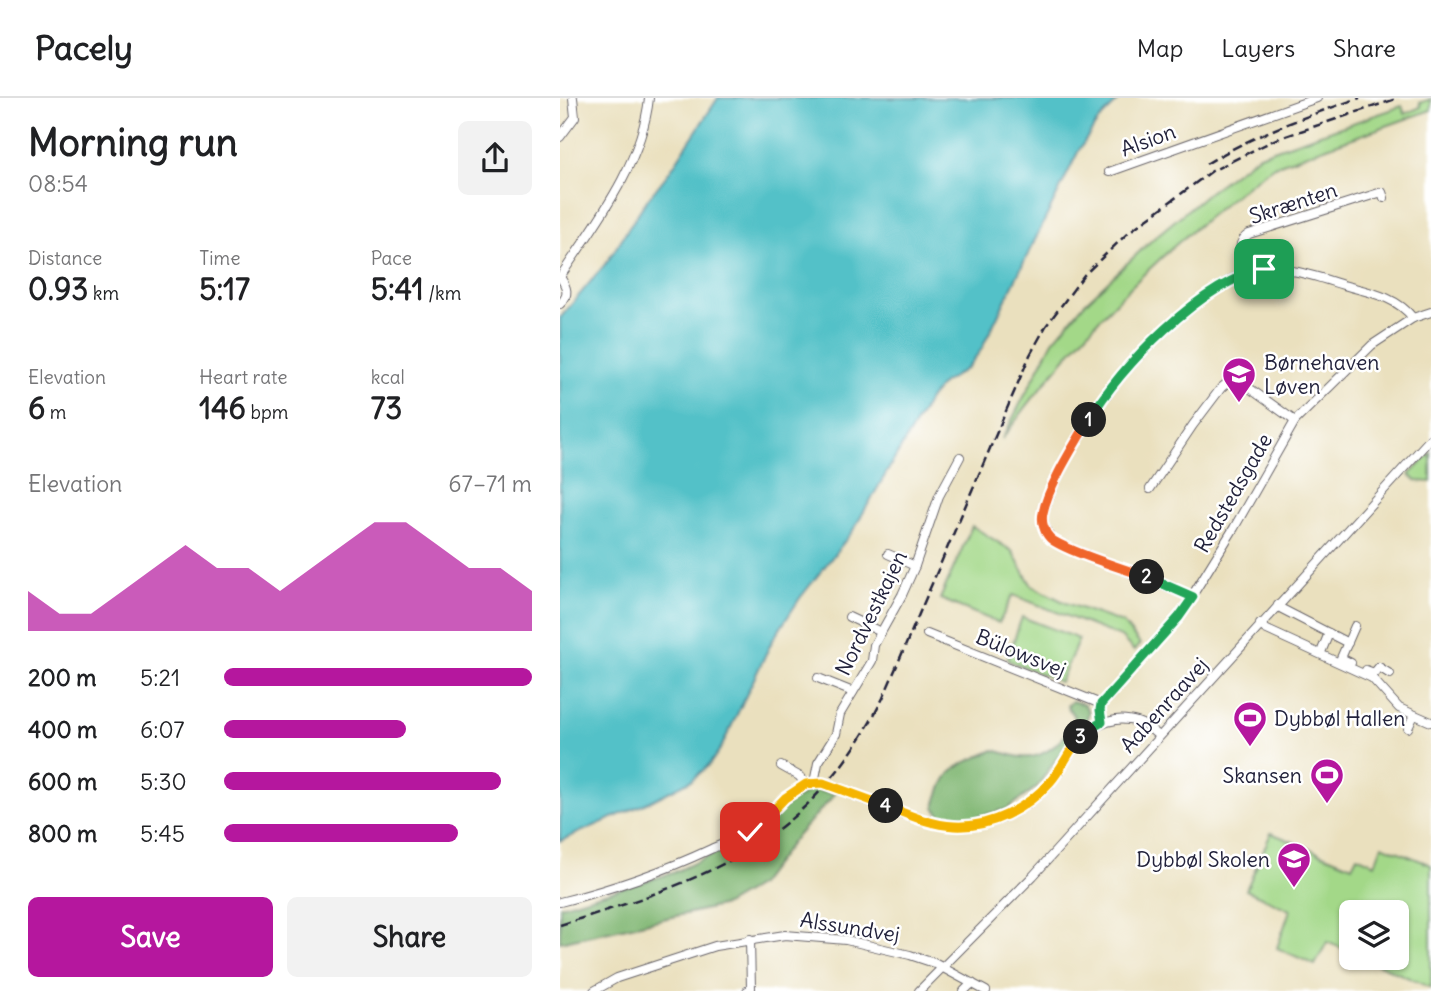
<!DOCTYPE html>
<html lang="en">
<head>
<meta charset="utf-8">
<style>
  body { margin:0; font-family:Delius,sans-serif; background:#f2f2f2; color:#202124; height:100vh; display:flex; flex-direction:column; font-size:26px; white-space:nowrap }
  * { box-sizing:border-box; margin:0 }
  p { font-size:23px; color:#757577 }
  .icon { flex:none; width:38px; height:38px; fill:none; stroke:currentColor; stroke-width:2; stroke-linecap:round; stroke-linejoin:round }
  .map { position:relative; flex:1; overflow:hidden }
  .details { display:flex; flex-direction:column; background:#fff; width:560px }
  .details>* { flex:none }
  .buttons { position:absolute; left:779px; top:802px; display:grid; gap:14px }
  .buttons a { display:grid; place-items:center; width:70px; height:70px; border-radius:10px; background:#fff; box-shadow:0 2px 5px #0004; font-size:35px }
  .pin { position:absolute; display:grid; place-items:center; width:60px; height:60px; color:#fff; margin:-30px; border-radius:14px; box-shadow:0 4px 10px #0006 }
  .km { position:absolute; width:35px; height:35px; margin:-18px; border-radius:50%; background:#222; color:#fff; font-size:19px; line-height:35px; text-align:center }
  .round { display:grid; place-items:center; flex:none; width:74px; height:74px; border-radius:10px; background:#f2f2f2 }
  .summary { display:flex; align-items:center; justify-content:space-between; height:119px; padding:0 28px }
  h1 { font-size:38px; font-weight:700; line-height:52px }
  .stats { display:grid; grid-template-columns:repeat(3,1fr); gap:10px; height:119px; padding:7px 28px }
  .stats div { display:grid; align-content:center }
  .stats b { font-size:30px; font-weight:700 }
  .stats small { font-size:19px; font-weight:400 }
  .stats p { font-size:19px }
  .chart { height:196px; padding:14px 28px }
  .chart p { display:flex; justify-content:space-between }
  .chart svg { width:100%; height:126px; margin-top:7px; fill:#b5179e; opacity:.7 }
  .primary-button { display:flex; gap:14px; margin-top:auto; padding:14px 28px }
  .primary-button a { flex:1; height:80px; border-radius:10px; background:#b5179e; color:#fff; font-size:28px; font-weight:700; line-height:80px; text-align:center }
  .primary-button a+a { background:#f2f2f2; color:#202124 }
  ul { padding:0 28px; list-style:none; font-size:23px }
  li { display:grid; grid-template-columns:112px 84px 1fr; align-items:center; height:52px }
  li i { height:18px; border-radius:9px; background:#b5179e }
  header { display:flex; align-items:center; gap:42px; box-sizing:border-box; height:98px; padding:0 35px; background:#fff; border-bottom:2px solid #e0e0e0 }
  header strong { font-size:33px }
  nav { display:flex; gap:38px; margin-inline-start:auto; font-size:24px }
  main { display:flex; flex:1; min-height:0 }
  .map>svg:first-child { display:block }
</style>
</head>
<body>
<header>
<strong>Pacely</strong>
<nav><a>Map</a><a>Layers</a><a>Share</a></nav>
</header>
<main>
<section class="details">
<div class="summary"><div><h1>Morning run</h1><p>08:54</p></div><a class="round"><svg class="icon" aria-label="share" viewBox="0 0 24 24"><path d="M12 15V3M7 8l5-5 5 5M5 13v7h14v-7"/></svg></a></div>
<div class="stats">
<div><p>Distance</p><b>0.93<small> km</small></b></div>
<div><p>Time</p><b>5:17</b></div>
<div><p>Pace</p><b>5:41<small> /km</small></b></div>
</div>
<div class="stats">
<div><p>Elevation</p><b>6<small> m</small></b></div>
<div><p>Heart rate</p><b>146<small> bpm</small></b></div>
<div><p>kcal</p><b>73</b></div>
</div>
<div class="chart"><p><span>Elevation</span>67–71 m</p>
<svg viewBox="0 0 160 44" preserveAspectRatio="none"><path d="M0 44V30L10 38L20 38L30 30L40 22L50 14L60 22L70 22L80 30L90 22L100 14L110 6L120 6L130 14L140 22L150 22L160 30V44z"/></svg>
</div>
<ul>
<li><b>200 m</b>5:21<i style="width:100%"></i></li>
<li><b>400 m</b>6:07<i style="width:59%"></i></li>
<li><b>600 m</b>5:30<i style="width:90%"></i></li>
<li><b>800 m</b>5:45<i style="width:76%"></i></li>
</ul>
<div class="primary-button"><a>Save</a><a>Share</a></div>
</section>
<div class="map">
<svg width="871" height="893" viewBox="0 0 871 893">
  <rect width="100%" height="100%" fill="#fff"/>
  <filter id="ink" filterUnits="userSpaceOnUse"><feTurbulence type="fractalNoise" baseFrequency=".0143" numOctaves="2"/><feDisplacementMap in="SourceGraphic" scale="14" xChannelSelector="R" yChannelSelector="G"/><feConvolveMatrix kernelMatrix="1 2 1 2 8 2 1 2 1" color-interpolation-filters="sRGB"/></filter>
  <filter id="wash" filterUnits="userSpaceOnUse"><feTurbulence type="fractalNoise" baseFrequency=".00686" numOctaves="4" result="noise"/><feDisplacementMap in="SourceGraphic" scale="28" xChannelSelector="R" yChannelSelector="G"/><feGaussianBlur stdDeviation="1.57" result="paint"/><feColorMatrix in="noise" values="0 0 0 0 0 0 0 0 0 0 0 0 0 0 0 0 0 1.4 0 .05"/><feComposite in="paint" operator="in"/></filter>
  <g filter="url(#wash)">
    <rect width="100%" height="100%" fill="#eae0be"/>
    <!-- green -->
    <g fill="#a3d888" stroke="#627d62" stroke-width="2">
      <path d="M871,1V12L714,68C692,83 671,100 651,117C568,184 504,256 442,341L493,243L524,206L594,140L649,94L699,57L842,8L845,16L861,9L860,5Z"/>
      <path d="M871,355V384L857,383L849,377Z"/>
      <path d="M412,428L452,453L472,488L506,505L563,525L580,546L574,553L561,539L453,497L439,525L380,501Z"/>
      <path d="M462,519L519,541L500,584L447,562Z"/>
      <path d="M711,735L792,768L797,758L815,766L822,747L871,767V890L802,859H836V814H791V854L767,844L755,867L717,850L730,812L686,792Z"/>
    </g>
    <!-- forest -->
    <g fill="#82b874" stroke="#526d58" stroke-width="2">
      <path d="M512,603L524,606L529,614L523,631L498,658L477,689L447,711L400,723L380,717L375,709C386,666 397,669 434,652C442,654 452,658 461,659C485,662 508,640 514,619L507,608Z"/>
      <path d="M250,692L275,696L235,740L199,787L165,807L0,844V808L113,775L191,738L228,706Z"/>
    </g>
    <!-- water -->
    <path fill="#53c1c8" stroke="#3a7282" stroke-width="2" d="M158,0H561L539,22L519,52L421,252L407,270L382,286L370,300L292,434L240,500L212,543L161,650L149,667L132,682L91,703L0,743V220L47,164L84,106L110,73Z"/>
  </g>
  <g filter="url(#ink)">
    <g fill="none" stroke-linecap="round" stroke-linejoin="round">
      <!-- minor casing -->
      <g stroke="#686469" stroke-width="10">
        <g id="minor">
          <path d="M0,39L15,19L13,0"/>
          <path d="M549,74L757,0"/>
          <path d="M685,175C682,161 674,145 689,136L822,94L824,100"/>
          <path d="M0,179C36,125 82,66 89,0"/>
          <path d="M0,179C7,189 10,197 0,206"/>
          <path d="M590,391L633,327L661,290L667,285L676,283L685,287L735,323"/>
          <path d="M328,456L355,468"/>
          <path d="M633,499L498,446C471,426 487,404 497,380C529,311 578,249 639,204C653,193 667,182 684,176C717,164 751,177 783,187C808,194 836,198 853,220"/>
          <path d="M718,507L722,511L788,545"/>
          <path d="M289,519L321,534"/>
          <path d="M700,526L705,531L812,580L839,610L871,624"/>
          <path d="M367,536L541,606"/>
          <path d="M762,552L769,535"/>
          <path d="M791,565L781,560L795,528"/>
          <path d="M806,572L814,575L819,569L830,576"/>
          <path d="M258,580L293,594"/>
          <path d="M542,624L540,612L541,606L619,519L674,430L735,323L812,247L853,220L871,214"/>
          <path d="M848,630L854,617"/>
          <path d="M221,668L239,678L246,686"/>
          <path d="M254,685L258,665L276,636L280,616L312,563L314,547L342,497L355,468L379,398L400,359"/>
          <path d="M0,804C52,791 102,774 151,751C164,745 178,741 190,733C216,718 230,683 263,685C308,701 375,736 422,726C449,721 476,703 493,681C512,656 521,627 556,622C563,621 575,622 582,626C588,628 594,634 599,638"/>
          <path d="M34,893L57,880L155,848L225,837L286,842L350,857L374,865L426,893"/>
          <path d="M187,893L191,891L190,841"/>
          <path d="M359,893L473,778L871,340"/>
          <path d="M404,893L412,885"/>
        </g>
      </g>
      <!-- minor -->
      <use href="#minor" stroke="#fff" stroke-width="8"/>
      <!-- rail -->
      <g stroke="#22223b" stroke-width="2.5" stroke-dasharray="10 5" stroke-linecap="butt">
        <path d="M646,66C695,36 746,18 800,0"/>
        <path d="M0,827C147,781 249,747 323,600L470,257L486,228L524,177L569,134L652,73L714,42L836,1"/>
      </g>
    </g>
  </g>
  <g fill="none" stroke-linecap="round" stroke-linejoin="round" filter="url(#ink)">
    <!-- split-1 casing -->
    <g stroke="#fff" stroke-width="14">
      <path id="split-1" d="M529,322C560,268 642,184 704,171"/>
    </g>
    <!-- split-2 casing -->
    <g stroke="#fff" stroke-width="14">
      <path id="split-2" d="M529,322C515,346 488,388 483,415C481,423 484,434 490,440C502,452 568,472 587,479"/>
    </g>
    <!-- split-3 casing -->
    <g stroke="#fff" stroke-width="14">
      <path id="split-3" d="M521,639L530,631L542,624L540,612L541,606L619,519L633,499L587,479"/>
    </g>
    <!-- split-4 casing -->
    <g stroke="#fff" stroke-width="14">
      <path id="split-4" d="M326,708C347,716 370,727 394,728C430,730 466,711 490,684C502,671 509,652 521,639"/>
    </g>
    <!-- split-5 casing -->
    <g stroke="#fff" stroke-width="14">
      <path id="split-5" d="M190,734L202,724L225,700L246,686L263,685L326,708"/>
    </g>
    <!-- split-1 -->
    <use href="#split-1" stroke="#22a559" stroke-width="9"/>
    <!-- split-2 -->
    <use href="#split-2" stroke="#f0652b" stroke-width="9"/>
    <!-- split-3 -->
    <use href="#split-3" stroke="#22a559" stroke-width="9"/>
    <!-- split-4 -->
    <use href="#split-4" stroke="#f5b400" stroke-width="9"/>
    <!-- split-5 -->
    <use href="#split-5" stroke="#f5b400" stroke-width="9"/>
  </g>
  <!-- icons -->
  <defs>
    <g id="school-pin" transform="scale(1.75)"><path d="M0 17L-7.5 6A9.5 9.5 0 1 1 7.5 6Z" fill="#b5179e" stroke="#fff"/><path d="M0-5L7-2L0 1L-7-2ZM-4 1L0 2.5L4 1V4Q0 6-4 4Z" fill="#fff"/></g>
    <g id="stadium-pin" transform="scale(1.75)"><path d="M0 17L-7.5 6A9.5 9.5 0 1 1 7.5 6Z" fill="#b5179e" stroke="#fff"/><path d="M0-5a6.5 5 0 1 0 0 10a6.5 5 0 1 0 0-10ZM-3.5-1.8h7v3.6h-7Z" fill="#fff"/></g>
  </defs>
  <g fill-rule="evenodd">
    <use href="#school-pin" x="679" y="276"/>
    <use href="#stadium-pin" x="690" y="620"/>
    <use href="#stadium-pin" x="767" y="677"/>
    <use href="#school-pin" x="734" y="761"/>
  </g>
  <g text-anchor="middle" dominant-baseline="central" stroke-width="5" stroke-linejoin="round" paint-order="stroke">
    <!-- street labels -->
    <g font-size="21" fill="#22223b" stroke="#fff">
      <text transform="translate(588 42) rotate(-20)">Alsion</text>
      <text transform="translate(733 105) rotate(-18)">Skrænten</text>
      <text transform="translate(673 395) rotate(-60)">Redstedsgade</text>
      <text transform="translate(311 515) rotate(-64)">Nordvestkajen</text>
      <text transform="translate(461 555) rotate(22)">Bülowsvej</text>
      <text transform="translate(604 607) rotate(-48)">Aabenraavej</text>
      <text transform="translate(290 829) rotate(9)">Alssundvej</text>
    </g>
    <!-- poi labels -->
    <g font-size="21" fill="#22223b" stroke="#fff" text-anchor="start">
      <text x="704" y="264">Børnehaven<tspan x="704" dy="24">Løven</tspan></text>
      <text x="714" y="620">Dybbøl Hallen</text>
      <text x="742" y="677" text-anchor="end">Skansen</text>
      <text x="710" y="761" text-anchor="end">Dybbøl Skolen</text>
    </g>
  </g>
</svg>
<div class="buttons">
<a><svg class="icon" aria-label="layers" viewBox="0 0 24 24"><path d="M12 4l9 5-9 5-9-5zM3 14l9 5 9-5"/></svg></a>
</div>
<div class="pin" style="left:704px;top:171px;background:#1e9e55"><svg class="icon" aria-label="arrive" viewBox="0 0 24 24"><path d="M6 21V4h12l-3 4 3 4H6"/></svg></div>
<div class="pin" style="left:190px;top:734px;background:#d93025"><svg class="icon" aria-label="check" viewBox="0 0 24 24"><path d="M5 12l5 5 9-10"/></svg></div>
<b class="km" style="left:529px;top:322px">1</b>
<b class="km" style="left:587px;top:479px">2</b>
<b class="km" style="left:521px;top:639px">3</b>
<b class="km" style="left:326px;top:708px">4</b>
</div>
</main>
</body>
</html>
